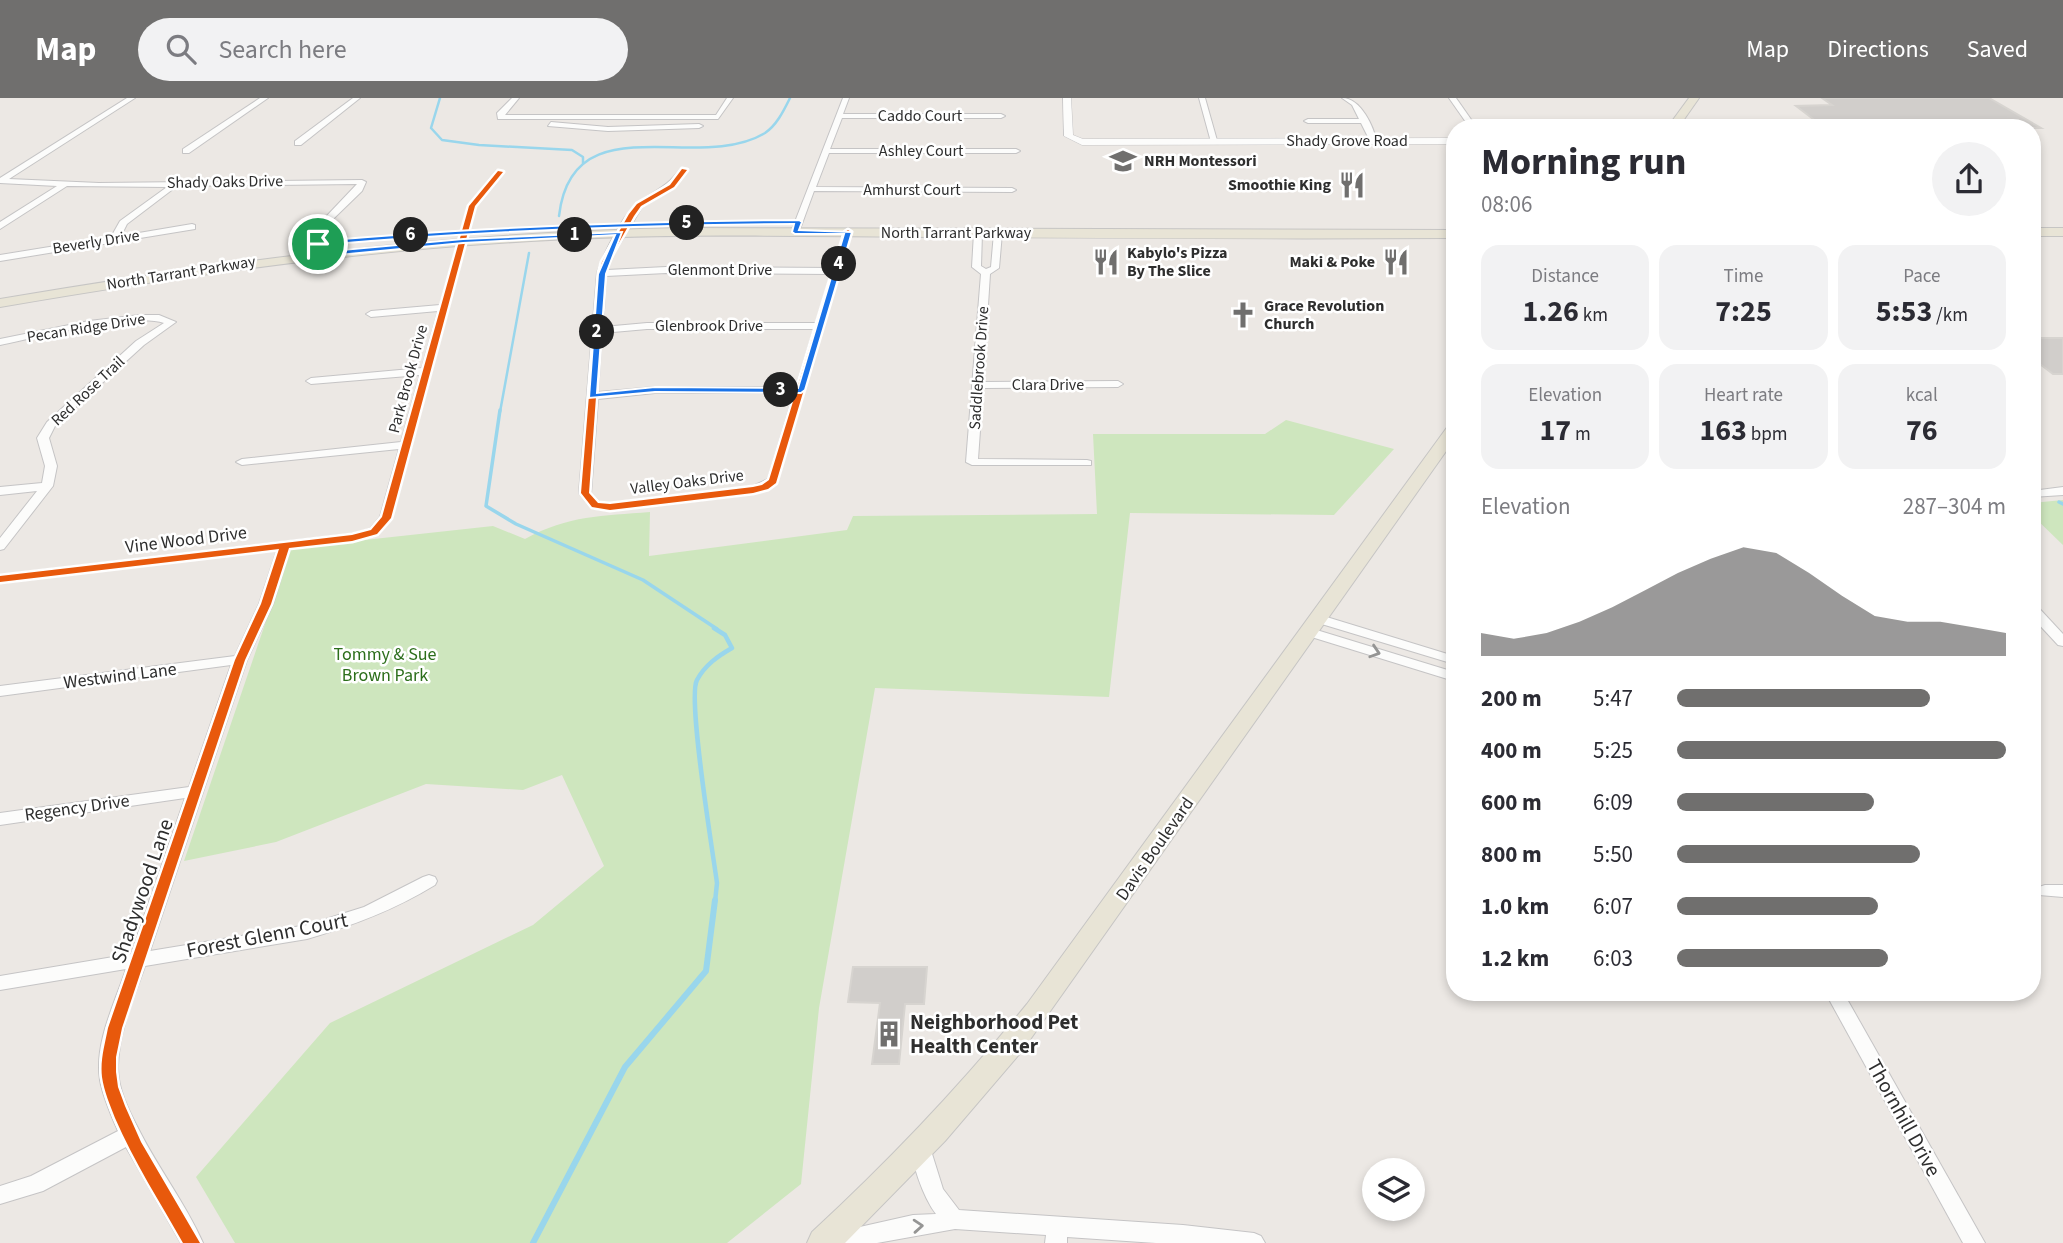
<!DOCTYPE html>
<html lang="en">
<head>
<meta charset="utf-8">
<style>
  body { margin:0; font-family:"Source Sans 3",sans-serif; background:#f2f2f3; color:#2b2b33; height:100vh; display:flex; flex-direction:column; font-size:26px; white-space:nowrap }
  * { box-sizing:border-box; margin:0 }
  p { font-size:23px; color:#7c7c81 }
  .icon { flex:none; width:38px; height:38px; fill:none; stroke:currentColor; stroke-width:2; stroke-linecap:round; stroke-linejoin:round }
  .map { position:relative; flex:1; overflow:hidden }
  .sheet { position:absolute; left:1446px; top:21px; width:595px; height:882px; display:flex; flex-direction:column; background:#fff; border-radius:28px; box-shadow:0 4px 10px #0003 }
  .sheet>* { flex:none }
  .tools { position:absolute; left:1362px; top:1060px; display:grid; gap:14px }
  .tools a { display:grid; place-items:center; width:63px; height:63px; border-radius:50%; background:#fff; box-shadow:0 4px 10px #0003; font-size:35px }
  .pin { position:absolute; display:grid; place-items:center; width:60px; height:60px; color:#fff; margin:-30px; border:4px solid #fff; border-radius:50%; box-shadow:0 2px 7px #0007 }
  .km { position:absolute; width:35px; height:35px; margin:-18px; border-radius:50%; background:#222; color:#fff; font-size:19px; line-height:35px; text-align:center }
  .round { display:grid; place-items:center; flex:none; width:74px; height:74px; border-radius:37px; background:#f2f2f3 }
  .overview { display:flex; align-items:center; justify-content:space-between; height:119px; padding:0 35px }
  h1 { font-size:38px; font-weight:700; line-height:52px }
  .metrics { display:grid; grid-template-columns:repeat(3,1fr); gap:10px; height:119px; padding:7px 35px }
  .metrics div { display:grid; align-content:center; border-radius:18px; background:#f2f2f3; text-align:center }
  .metrics b { font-size:30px; font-weight:700 }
  .metrics small { font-size:19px; font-weight:400 }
  .metrics p { font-size:19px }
  .chart { height:196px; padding:14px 35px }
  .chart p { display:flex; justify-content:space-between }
  .chart svg { width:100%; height:126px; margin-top:7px; fill:#706f6e; opacity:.7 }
  ul { padding:0 35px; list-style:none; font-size:23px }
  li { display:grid; grid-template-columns:112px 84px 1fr; align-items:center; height:52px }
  li i { height:18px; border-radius:9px; background:#706f6e }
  header { display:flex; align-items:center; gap:42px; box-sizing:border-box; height:98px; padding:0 35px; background:#706f6e; color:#fff }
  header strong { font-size:33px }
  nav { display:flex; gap:38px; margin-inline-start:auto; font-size:24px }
  .search { width:490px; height:63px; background:#f2f2f3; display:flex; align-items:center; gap:18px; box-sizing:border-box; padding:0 24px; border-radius:38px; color:#7c7c81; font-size:26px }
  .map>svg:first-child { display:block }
</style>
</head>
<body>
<header>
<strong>Map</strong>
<div class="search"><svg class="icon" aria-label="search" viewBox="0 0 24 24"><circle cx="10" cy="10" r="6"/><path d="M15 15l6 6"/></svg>Search here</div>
<nav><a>Map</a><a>Directions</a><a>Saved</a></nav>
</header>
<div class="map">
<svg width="2063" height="1145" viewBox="0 0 2063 1145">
  <rect width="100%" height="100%" fill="#ece8e4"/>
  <!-- green -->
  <g fill="#cee6be">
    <path d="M1286,322L1394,351L1334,417L1130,415L1109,599L875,590L819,910L801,1086L727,1145H235L196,1079L330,925L533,827L604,768L562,677L523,692L426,686L276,744L184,763L291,450L493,428L525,441C569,417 602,418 650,414L649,458L847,432L853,418L1097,416L1093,336H1265Z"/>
    <path d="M2063,402V447L2032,417V405Z"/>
  </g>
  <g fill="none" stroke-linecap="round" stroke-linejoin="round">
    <!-- stream-far3 -->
    <g stroke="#99d6ec" stroke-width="2.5">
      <path d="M440,0L431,30L442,42L479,47L572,52L583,59V65"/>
      <path d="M559,118C572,4 698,76 765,35C777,27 784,12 790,0"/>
      <path d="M500,314L529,155"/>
    </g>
    <!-- stream-far2 -->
    <g stroke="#99d6ec" stroke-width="3.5">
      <path d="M500,312L486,408L516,426L643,482L717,531"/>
      <path d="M2059,404L2063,406"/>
    </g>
    <!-- stream-far1 -->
    <path stroke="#99d6ec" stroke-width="4.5" d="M714,530L725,537L732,550C718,558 705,567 697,582C687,599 713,755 717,785L715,804"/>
    <!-- stream -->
    <path stroke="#99d6ec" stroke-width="6" d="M533,1145L625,969L706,873L715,802"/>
  </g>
  <!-- building -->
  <g fill="#d1cecb" stroke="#d7d4d0" stroke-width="2">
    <path d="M1822,0H1989L2041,30H1825L1796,8L1832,7Z"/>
    <path d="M2032,240H2063V276H2053L2032,260Z"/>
    <path d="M853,869H927L924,906H905L899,966H872L880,905L848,904Z"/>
  </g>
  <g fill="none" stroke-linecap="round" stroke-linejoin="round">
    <!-- minor casing -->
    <g stroke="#c5c4c5" stroke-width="2">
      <g id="minor">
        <path d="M127,0H135L9,81L99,85L362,82L366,84L362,93L328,126L322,156L318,159L314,156L320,125L357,86L177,88L127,126L121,138L192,126L195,127V131L0,163V157L111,139L120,123L167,89L67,88L0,131V124L57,88L0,85V80Z"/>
        <path d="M260,0H268L189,55H183V51Z"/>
        <path d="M353,0H360L301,47H295V43Z"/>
        <path d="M512,0H519L505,17H716L727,0H733L718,21H498L497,15Z"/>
        <path d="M843,0H849L843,16H1001L1005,18L1001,20H842L830,51H1016L1020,53L1016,55H829L816,89L1012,90L1016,92L1012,94L814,93L799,134L792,136L791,134Z"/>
        <path d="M1199,0H1205L1218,46L1211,44Z"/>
        <path d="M1342,0C1361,0 1374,29 1377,45H1371L1361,25H1308L1304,23L1308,21H1359L1352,7Z"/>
        <path d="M1449,0H1456L1477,30H1470Z"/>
        <path d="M551,24L608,29L699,26L703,28L699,30L608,33L548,28Z"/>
        <path d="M681,70L688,72L675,90L642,109L609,164L607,172L666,169L833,170L844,134L848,131L852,134L777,385L769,391L753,396L610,413L591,410L579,395L597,175C603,157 623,115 639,104C658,90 665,91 681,70ZM666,175L831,176L816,225H647L603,229L606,178ZM647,231H814L796,289H655L598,294L602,235ZM655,295H794L768,381L753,388L610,405L599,404L591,395L598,301Z"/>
        <path d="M497,72L504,74L476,108L392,420L378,437L352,444L290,451L273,506L247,562L150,853L307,827L364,809L423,779L429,777L435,779L437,783L435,787C394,812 352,828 307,841L145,868C134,900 119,933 118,967C117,990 129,1013 139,1032C158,1070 186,1106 203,1145H181L126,1049L43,1093L0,1106V1088L31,1078L118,1033C111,1017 103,999 100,982C94,945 115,905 126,871L0,892V878L131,856L185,700L0,727V715L189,689L231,567L0,598V588L235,558L259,506L277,452L0,485V477L351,436L370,431L380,419L399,351L242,367L236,364L242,361L401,344L420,277L311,286L306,283L311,280L422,270L438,213L371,219L366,216L371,213L440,207L468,108Z"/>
        <path d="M978,132L982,135L981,168L986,171L991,169L994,135L998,132L1002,135L999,170L990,176L983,284L1118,283L1123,286L1118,289L983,290L978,361L1087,362L1091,363V367H972L966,364L981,176L972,169L974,135Z"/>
        <path d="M140,217H159L176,224L144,247L55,328L49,340L57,368L53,388L4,451L0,452V440L37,393L0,397V389L42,385L45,368L37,340L47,324L136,243L164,225C132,214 36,240 0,247V241L89,223Z"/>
        <path d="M2063,389V397L2032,399V393Z"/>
        <path d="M2032,507L2037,508L2063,536V548L2058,547L2032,519Z"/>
        <path d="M1320,517L1454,558V566L1315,524L1313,521Z"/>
        <path d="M1310,530L1454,574V583L1305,537L1303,534Z"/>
        <path d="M2045,787H2063V799L2039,797L2037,793L2039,789Z"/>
        <path d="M1825,894H1843L1985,1145H1963Z"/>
        <path d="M921,1040L928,1043L943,1091L959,1112L1183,1127L1254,1135L1261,1138L1265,1145H1156L1067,1139V1145H1045L1046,1137L955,1131L877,1145H822L826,1138L833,1135L913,1117L936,1116C925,1102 907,1059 914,1043Z"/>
      </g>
    </g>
    <!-- tertiary casing -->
    <g stroke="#c5c4c5" stroke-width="1">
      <path id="tertiary" d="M1063,0H1071L1073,37L1083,41L1454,40V46L1082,47L1064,38Z"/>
    </g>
    <!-- primary casing -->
    <g stroke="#c6c5c4" stroke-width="2">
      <g id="primary">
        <path d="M1689,0H1699L1678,30H1667Z"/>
        <path d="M684,130L1454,132V140C1283,141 1112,140 941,139C804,138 667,135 531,143C352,153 176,179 0,209V201C227,162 454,134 684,130Z"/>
        <rect x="2032" y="130" width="31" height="8"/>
        <path d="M1454,326V342L1022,953L945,1043L845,1145H807L812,1134C889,1063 961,987 1027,906L1448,328Z"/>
      </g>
    </g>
    <!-- minor -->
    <use href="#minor" fill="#fcfcfb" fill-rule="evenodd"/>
    <!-- tertiary -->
    <use href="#tertiary" fill="#fcfcfb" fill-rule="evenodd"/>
    <!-- primary -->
    <use href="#primary" fill="#e8e4d6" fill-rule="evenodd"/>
    <!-- cycleway casing -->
    <g stroke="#fff" stroke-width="5">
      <g id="cycleway">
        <path d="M682,71L687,72L674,89L641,108L634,118L608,164L605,175L589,395L598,405L610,406L753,389L762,387L769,382L845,134L848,132L851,134L776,385L768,391L753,395L610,412L592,409L581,395L599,175L602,164L629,116L637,106L670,87Z"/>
        <path d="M498,73L503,74L475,108L391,420L377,436L352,443L289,450L271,506L245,562L122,930L116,959V974L118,989L125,1008L141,1044L200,1145H183C160,1104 134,1064 115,1020C110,1007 104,993 102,979C100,962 105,946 108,930L235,562L261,506L279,451L0,484V478L352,437L371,432L382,419L469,108Z"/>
      </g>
    </g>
    <!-- cycleway -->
    <use href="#cycleway" fill="#e8590c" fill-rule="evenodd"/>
  </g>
  <!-- one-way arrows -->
  <defs><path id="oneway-chevron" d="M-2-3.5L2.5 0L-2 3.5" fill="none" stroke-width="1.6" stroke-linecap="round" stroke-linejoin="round" transform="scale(1.75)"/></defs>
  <g stroke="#959594">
    <use href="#oneway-chevron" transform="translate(1375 554) rotate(18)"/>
    <use href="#oneway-chevron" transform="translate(918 1128) rotate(-4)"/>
  </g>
  <!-- route -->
  <path fill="#1a73e8" stroke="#fff" stroke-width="2" fill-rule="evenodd" d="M799,122L802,124L799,132L852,134L805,292L801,295L655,294L589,300L598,176L615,137L463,145L318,159L314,156L315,146L318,143C479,129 637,123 799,122ZM794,126L792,134L795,136H844L798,290L655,289L597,295L606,176L622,134L463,141L321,154L322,147C479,133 636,127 794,126Z"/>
  <!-- icons -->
  <defs>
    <g id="school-bare" transform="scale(2.1)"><path d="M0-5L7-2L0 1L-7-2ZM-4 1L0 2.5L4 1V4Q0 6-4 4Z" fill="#706f6e" stroke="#fff" stroke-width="2.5" paint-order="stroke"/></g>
    <g id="restaurant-bare" transform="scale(2.1)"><path d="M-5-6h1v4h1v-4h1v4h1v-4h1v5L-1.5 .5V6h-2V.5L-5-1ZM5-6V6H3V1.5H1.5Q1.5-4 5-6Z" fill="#706f6e" stroke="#fff" stroke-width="2.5" paint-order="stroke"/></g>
    <g id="church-bare" transform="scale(2.1)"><path d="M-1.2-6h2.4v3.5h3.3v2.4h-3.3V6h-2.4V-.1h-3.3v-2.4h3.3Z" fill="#706f6e" stroke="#fff" stroke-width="2.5" paint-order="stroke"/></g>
    <g id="building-bare" transform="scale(2.1)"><path d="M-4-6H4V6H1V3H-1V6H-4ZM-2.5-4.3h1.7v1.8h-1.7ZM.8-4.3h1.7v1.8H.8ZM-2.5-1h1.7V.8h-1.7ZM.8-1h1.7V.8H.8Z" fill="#706f6e" stroke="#fff" stroke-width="2.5" paint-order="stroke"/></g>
  </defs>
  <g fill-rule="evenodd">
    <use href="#school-bare" x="1123" y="63"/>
    <use href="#restaurant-bare" x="1352" y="87"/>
    <use href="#restaurant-bare" x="1106" y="164"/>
    <use href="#restaurant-bare" x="1396" y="164"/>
    <use href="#church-bare" x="1243" y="217"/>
    <use href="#building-bare" x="889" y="936"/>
  </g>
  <g text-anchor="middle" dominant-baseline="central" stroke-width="5" stroke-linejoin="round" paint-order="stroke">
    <!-- far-street labels -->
    <g font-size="16" fill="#2e2e2e" stroke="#fff">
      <text x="920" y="18">Caddo Court</text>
      <text x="1347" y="43">Shady Grove Road</text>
      <text x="921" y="53">Ashley Court</text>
      <text transform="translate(225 84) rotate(-1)">Shady Oaks Drive</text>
      <text x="912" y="92">Amhurst Court</text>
      <text x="956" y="135">North Tarrant Parkway</text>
      <text transform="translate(96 144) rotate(-9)">Beverly Drive</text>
      <text x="720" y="172">Glenmont Drive</text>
      <text transform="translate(181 175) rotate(-9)">North Tarrant Parkway</text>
      <text x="709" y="228">Glenbrook Drive</text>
      <text transform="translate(86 230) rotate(-9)">Pecan Ridge Drive</text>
      <text transform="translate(979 270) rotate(-86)">Saddlebrook Drive</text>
      <text transform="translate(408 281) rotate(-75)">Park Brook Drive</text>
      <text x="1048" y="287">Clara Drive</text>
      <text transform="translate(88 293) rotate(-43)">Red Rose Trail</text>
      <text transform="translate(687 384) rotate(-7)">Valley Oaks Drive</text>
    </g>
    <!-- far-poi labels -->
    <g font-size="16" font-weight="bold" fill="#2e2e2e" stroke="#fff" text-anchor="start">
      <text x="1144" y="63">NRH Montessori</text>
      <text x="1331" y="87" text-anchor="end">Smoothie King</text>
      <text x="1127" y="155">Kabylo's Pizza<tspan x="1127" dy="18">By The Slice</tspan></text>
      <text x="1375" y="164" text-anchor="end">Maki &amp; Poke</text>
      <text x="1264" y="208">Grace Revolution<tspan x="1264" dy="18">Church</tspan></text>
    </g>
    <!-- street labels -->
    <g font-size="18" fill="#2e2e2e" stroke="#fff">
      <text transform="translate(186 442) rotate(-7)">Vine Wood Drive</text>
      <text transform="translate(120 578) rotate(-7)">Westwind Lane</text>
      <text transform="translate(77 710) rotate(-8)">Regency Drive</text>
      <text transform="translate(1155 751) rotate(-55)">Davis Boulevard</text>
    </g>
    <!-- park labels -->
    <g font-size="18" fill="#2c6e1b" stroke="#fff">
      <text x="385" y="556">Tommy &amp; Sue<tspan x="385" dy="21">Brown Park</tspan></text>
    </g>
    <!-- near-street labels -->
    <g font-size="21" fill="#2e2e2e" stroke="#fff">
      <text transform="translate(142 793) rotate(-71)">Shadywood Lane</text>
      <text transform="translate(267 837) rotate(-11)">Forest Glenn Court</text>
      <text transform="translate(1904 1020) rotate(61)">Thornhill Drive</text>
    </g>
    <!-- near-poi labels -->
    <g font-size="21" font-weight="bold" fill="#2e2e2e" stroke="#fff" text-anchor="start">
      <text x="910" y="924">Neighborhood Pet<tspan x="910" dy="24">Health Center</tspan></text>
    </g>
  </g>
</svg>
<div class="tools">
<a><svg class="icon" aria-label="layers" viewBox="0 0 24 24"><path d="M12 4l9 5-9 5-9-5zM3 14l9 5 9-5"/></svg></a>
</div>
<div class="pin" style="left:318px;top:146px;background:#1e9e55"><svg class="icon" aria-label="arrive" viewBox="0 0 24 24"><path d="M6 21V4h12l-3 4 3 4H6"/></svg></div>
<b class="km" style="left:575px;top:137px">1</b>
<b class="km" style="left:597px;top:234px">2</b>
<b class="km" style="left:781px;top:292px">3</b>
<b class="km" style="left:839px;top:166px">4</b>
<b class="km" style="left:687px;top:125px">5</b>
<b class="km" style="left:411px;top:137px">6</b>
<section class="sheet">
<div class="overview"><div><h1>Morning run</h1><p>08:06</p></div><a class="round"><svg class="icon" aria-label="share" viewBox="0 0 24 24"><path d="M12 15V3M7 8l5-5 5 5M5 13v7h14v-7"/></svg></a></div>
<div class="metrics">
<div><p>Distance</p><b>1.26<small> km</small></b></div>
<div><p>Time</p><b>7:25</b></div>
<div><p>Pace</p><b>5:53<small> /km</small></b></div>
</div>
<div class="metrics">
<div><p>Elevation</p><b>17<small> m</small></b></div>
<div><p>Heart rate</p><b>163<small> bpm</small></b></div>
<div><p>kcal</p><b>76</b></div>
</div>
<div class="chart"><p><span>Elevation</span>287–304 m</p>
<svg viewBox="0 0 160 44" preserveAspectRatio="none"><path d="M0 44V36L10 38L20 36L30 32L40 27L50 21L60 15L70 10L80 6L90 8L100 15L110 23L120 30L130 32L140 32L150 34L160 36V44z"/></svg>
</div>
<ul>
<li><b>200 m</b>5:47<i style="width:77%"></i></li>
<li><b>400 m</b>5:25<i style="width:100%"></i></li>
<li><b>600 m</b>6:09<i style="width:60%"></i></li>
<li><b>800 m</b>5:50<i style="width:74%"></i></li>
<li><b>1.0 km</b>6:07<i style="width:61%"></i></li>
<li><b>1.2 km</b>6:03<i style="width:64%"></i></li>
</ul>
</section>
</div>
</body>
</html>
